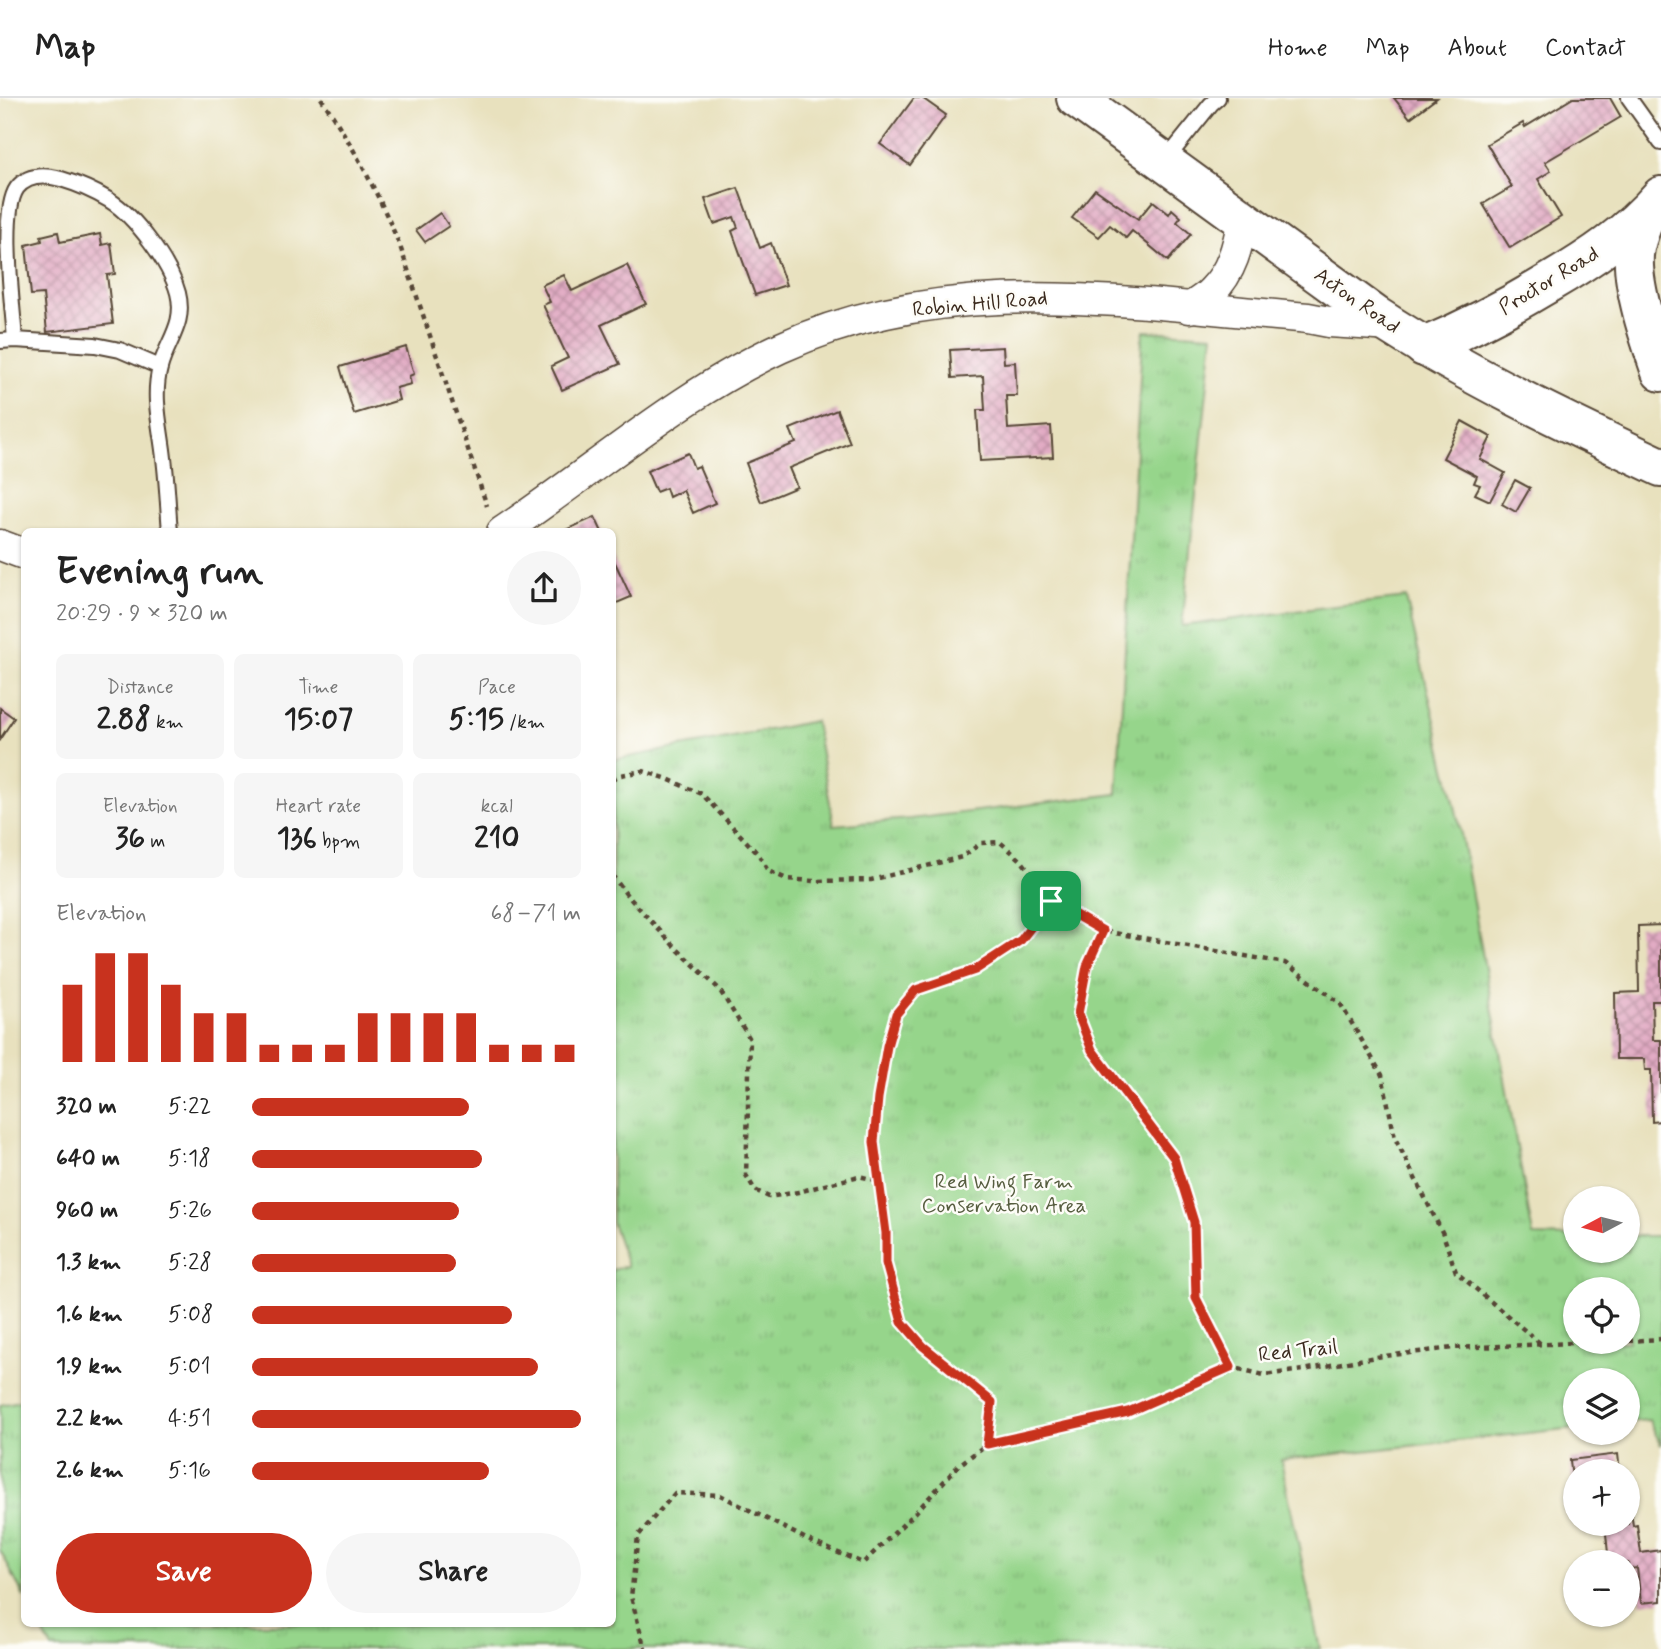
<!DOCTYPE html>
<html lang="en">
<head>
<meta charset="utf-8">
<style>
  body { margin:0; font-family:Mynerve,sans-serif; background:#f6f6f6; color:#222; height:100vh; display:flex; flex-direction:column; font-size:26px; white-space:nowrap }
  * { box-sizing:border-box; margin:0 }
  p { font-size:23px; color:#767676 }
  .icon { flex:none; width:38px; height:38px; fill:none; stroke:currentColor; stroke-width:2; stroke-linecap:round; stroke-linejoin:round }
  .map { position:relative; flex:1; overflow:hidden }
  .side { position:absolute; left:21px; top:430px; width:595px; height:1099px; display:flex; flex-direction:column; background:#fff; border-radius:10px; box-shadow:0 2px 5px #0004 }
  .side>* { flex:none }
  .needle { width:46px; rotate:263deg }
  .tools { position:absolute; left:1563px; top:1088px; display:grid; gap:14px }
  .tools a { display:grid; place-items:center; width:77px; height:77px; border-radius:50%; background:#fff; box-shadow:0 2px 5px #0004; font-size:35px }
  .pin { position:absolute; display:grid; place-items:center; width:60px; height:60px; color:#fff; margin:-30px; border-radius:14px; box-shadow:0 4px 10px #0006 }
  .round { display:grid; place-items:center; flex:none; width:74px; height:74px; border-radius:37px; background:#f6f6f6 }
  .overview { display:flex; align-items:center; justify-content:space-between; height:119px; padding:0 35px }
  h1 { font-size:38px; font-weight:800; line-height:52px }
  .metrics { display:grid; grid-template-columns:repeat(3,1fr); gap:10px; height:119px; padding:7px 35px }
  .metrics div { display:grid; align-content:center; border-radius:10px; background:#f6f6f6; text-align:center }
  .metrics b { font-size:30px; font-weight:800 }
  .metrics small { font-size:19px; font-weight:400 }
  .metrics p { font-size:19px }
  .chart { height:196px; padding:14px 35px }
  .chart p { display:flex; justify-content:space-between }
  .chart svg { width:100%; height:126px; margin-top:7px; stroke:#c8321e; stroke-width:6 }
  .action { display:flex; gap:14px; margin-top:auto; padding:14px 35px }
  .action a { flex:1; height:80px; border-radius:42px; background:#c8321e; color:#fff; font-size:28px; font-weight:800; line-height:80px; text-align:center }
  .action a+a { background:#f6f6f6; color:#222 }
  ul { padding:0 35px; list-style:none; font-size:23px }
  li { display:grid; grid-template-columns:112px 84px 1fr; align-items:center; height:52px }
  li i { height:18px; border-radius:9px; background:#c8321e }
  header { display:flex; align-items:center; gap:42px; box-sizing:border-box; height:98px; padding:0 35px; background:#fff; border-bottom:2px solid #e0e0e0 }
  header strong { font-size:33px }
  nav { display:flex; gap:38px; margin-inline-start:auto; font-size:24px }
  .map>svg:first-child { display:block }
</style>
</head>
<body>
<header>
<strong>Map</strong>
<nav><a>Home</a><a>Map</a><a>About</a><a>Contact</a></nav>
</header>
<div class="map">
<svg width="1661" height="1551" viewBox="0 0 1661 1551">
  <defs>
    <pattern id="park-tufts" width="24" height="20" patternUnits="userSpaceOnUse" patternTransform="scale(1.75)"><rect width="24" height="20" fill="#96d58b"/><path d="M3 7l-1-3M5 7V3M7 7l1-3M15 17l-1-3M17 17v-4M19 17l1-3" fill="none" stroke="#82b778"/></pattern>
    <pattern id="building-cross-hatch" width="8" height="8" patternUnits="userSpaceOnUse" patternTransform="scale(1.75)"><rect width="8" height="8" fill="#e2abc4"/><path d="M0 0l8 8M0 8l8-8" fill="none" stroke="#b88b9f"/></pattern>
  </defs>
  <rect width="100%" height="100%" fill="#fdfcf7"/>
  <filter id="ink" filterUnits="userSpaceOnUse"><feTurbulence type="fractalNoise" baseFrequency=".0143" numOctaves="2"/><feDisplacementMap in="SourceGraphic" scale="14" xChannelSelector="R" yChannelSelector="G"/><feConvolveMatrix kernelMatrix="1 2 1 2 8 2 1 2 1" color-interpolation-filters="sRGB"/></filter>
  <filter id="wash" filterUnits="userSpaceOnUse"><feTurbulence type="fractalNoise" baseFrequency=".00686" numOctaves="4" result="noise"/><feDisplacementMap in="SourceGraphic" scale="28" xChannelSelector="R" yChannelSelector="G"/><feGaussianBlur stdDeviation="1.57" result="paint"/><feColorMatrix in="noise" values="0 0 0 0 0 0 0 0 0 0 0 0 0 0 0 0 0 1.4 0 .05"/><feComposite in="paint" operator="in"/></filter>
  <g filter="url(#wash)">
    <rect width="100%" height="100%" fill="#e8e1be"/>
    <!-- park -->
    <g fill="url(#park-tufts)" stroke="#688054" stroke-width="2" fill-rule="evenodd">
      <path d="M1144,233L1213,237L1182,528L1326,509L1406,500L1459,725L1533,1138L1575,1139V1153H1628V1138H1661V1347L1649,1322L1628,1324V1283H1575V1330L1281,1362L1320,1551H52L39,1526H612V1172L627,1168L612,1124L613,662L815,623L834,727L911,721L1117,696L1142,243ZM1575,1192H1628V1244H1575Z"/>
      <path d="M24,1302V1499L0,1452V1307Z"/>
    </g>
    <g id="blocks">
      <!-- building -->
      <g fill="url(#building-cross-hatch)">
        <path d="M914,0H922L946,17L910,67L880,46Z"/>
        <path d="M1394,0H1437L1410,20Z"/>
        <path d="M1573,0H1610L1621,19L1545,64L1551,73L1538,81L1561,119L1510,150L1483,106L1512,89L1487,46L1523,25L1525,29Z"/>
        <path d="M738,90L760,150L771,145L786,187L755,197L732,133L738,130L734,119L714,126L705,101Z"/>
        <path d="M1095,91L1138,121L1153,103L1169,116L1172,111L1181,119L1177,124L1191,136L1168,163L1132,133L1126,140L1110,127L1099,139L1072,120Z"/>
        <path d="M440,115L449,128L425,144L416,132Z"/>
        <path d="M58,134L60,144L100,136L102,147L111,145L115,176L107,177L113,226L47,234L43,196L31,197L26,147L42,143L41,138Z"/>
        <path d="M627,167L646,206L601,227L620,266L562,292L551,268L568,260L543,207L550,204L542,187L564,177L572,193Z"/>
        <path d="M406,249L414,276L409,278L411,286L396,290L399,302L354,316L340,269Z"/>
        <path d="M1003,249L1004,265L1015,264L1017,298H1006L1008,331L1051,328L1053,359L980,363L977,312H985L983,278L952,280L950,252Z"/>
        <path d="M837,312L850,345L789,370L797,389L761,404L746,365L796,345L790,331Z"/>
        <path d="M1462,323L1491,339L1480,361L1505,375L1490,403L1475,396L1480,387L1474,385L1477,378L1443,360Z"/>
        <path d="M688,355L694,370L699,368L715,405L693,415L683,392L669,399L666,390L656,394L647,373Z"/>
        <path d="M1515,382L1530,390L1516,414L1502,406Z"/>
        <path d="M595,419L602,434H561Z"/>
        <path d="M612,458L631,499L612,507Z"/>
        <path d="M0,610L14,620L0,641Z"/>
        <path d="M1661,827V903H1652L1653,942H1661V1023L1652,1024L1651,972H1645L1644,961H1616L1615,895L1639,894L1638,828Z"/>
        <path d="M1618,1356L1620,1374H1575V1390H1573L1570,1362Z"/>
        <path d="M1628,1399H1629L1633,1428L1637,1427L1641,1455L1661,1452V1503L1641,1505L1637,1470L1628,1471V1465H1609L1605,1426H1628Z"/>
      </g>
    </g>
  </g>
  <g filter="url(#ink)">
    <use href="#blocks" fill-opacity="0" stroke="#554536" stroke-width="2"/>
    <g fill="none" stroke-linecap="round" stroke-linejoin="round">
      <!-- lane casing -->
      <g stroke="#554536" stroke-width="18">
        <g id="lane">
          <path d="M1629,0L1661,45"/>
          <path d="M1165,63L1211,6L1218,0"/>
          <path d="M15,242C13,210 0,114 17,90C28,76 46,77 61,81C78,86 94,93 109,102C135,118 170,165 178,195C186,226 167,243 160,270C152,299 161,331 164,360C167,384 168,409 170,434"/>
          <path d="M0,243L15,242L95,247L120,252L160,269"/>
        </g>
      </g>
      <!-- street casing -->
      <g stroke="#554536" stroke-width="33">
        <g id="street">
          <path d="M1189,210C1197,205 1206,200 1212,193C1232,174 1238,147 1243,121"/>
          <path d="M502,434C595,372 679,297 780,250C948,172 1131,205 1308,220L1329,224L1392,228"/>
          <path d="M0,447L24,456"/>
        </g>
      </g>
      <!-- secondary casing -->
      <g stroke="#554536" stroke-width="42">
        <g id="secondary">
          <path d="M1076,0L1376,218C1466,277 1563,323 1661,369"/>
          <path d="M1647,115C1642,128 1635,142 1634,157C1632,190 1650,242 1661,274"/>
          <path d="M1424,249C1467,231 1507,210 1547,186C1590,161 1629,135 1661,98"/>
        </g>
      </g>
      <!-- path -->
      <g stroke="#554536" stroke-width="4.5" stroke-dasharray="5 5" stroke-linecap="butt">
        <path d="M321,0C353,47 378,95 400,148L487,408"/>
        <path d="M612,681L621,677L643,673L665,680L702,696L759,757L768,773L787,781L814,783L871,782L962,759L981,745L1000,744L1021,762L1051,802L1103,833L1285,865L1340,905L1382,977L1395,1040L1443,1136L1456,1174L1542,1247"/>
        <path d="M612,777L626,796L673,847L719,891L750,941L746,1077L755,1092L769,1099L798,1094L859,1078L879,1083L886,1135V1165L902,1224L923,1248L992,1304L987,1346L959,1367L915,1415L863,1465L812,1444L720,1397L675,1395L638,1438L631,1499L645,1551"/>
        <path d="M1103,833L1087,868L1078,916L1092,952L1174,1060L1194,1124L1196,1200L1231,1269L1264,1277L1303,1272L1376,1259L1453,1250L1597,1244"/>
        <path d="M879,1083L874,1044L878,1000L887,948L896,916L916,892L975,872L1021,842L1051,802"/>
        <path d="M1628,1243L1661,1241"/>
        <path d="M987,1346L1128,1314L1231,1269"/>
      </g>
      <!-- lane -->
      <use href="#lane" stroke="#fff" stroke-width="14"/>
      <!-- street -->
      <use href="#street" stroke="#fff" stroke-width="30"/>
      <!-- secondary -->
      <use href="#secondary" stroke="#fff" stroke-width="38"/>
    </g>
  </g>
  <g fill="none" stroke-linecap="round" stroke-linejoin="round" filter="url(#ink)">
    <!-- route casing -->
    <g stroke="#fff" stroke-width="14">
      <path id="route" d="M1051,803L1103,833L1087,868L1078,916L1092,952L1174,1060L1194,1124L1196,1200L1231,1269L1128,1314L987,1346L992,1304L923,1248L902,1224L886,1165V1135L874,1044L878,1000L887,948L896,916L916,892L975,872L1021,842Z"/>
    </g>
    <!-- route -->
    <use href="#route" stroke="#c8321e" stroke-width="9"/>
  </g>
  <g text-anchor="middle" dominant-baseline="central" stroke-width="5" stroke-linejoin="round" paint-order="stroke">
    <!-- street labels -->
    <g font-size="21" fill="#3b2a1e" stroke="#fdfcf7">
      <text transform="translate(1549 183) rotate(-31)">Proctor Road</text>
      <text transform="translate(1357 203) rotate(35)">Acton Road</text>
      <text transform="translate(980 206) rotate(-5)">Robin Hill Road</text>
      <text transform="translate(1298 1253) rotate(-6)">Red Trail</text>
    </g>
    <!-- park labels -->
    <g font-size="21" fill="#565d3f" stroke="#fdfcf7">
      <text x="1004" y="1084">Red Wing Farm<tspan x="1004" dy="24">Conservation Area</tspan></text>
    </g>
  </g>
</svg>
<div class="tools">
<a><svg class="needle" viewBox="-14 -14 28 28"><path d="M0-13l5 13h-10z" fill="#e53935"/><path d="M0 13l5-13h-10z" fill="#767676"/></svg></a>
<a><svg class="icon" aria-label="locate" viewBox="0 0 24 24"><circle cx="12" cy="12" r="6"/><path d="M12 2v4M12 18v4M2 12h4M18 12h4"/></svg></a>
<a><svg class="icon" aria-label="layers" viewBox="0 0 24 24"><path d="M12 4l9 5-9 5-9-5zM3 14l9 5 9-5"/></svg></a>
<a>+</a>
<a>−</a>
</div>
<div class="pin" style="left:1051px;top:803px;background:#1e9e55"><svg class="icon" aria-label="arrive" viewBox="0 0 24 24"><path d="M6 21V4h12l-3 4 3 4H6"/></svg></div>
<section class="side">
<div class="overview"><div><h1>Evening run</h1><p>20:29 · 9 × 320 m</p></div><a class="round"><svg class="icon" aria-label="share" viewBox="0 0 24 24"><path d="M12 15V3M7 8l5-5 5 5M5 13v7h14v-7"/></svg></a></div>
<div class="metrics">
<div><p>Distance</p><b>2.88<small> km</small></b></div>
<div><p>Time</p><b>15:07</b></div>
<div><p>Pace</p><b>5:15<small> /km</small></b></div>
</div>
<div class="metrics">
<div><p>Elevation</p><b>36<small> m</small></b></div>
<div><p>Heart rate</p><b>136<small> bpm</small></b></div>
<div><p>kcal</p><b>210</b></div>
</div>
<div class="chart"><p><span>Elevation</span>68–71 m</p>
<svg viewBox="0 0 160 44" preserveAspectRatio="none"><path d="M5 44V17M15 44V6M25 44V6M35 44V17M45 44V27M55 44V27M65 44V38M75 44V38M85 44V38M95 44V27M105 44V27M115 44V27M125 44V27M135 44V38M145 44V38M155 44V38"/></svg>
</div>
<ul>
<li><b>320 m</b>5:22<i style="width:66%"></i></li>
<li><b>640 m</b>5:18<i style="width:70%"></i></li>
<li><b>960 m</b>5:26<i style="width:63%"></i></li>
<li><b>1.3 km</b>5:28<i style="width:62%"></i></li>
<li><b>1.6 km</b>5:08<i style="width:79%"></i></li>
<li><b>1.9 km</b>5:01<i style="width:87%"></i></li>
<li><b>2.2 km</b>4:51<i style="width:100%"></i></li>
<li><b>2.6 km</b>5:16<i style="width:72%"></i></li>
</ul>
<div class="action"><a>Save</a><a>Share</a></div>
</section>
</div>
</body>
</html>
